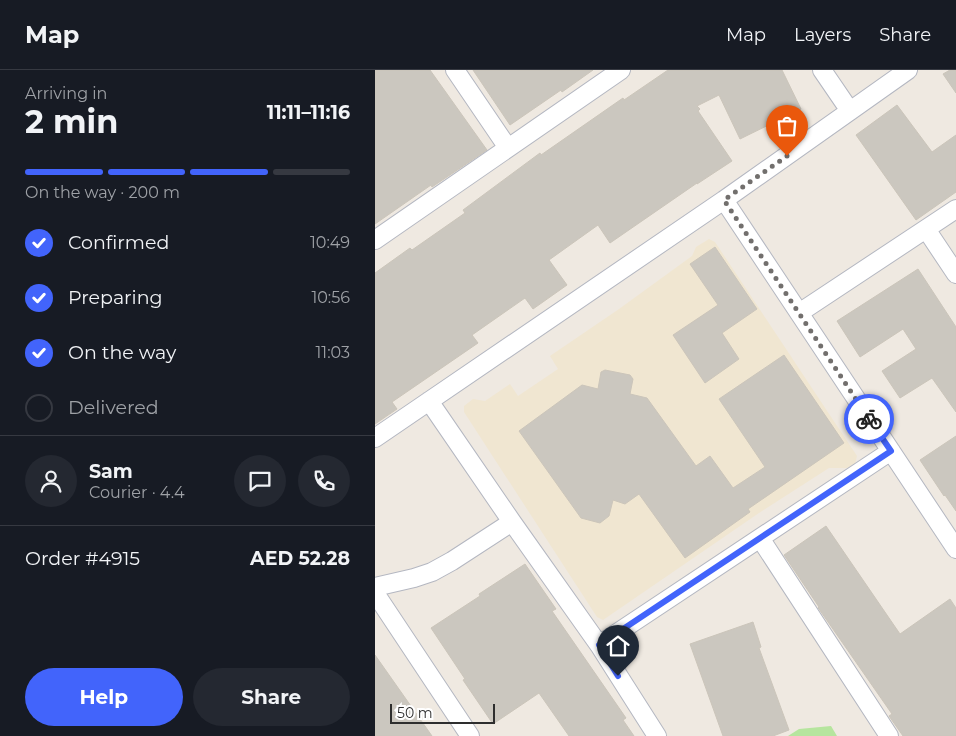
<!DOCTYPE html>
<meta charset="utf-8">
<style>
body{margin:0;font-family:Montserrat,sans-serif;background:#242831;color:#f1f3f6;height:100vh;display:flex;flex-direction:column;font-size:19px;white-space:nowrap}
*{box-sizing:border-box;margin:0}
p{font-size:16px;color:#9ea1a6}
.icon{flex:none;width:28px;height:28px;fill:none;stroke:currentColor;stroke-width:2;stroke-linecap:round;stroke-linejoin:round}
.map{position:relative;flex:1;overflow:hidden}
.sheet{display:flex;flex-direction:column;background:#171b24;width:375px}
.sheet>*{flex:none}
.scale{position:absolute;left:15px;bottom:12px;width:105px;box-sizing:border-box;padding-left:5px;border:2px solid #2e2e2e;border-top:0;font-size:14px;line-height:18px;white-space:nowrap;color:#2e2e2e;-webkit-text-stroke:4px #fff;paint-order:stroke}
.pin{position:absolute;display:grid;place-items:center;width:42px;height:42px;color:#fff;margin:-51px -21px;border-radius:50% 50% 50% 0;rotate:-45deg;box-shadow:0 0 5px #0007}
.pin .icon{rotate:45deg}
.courier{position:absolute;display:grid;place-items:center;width:50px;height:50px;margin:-25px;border:4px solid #4264fb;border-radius:50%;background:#fff;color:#222;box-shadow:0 1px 6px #0007}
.head em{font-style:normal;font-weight:700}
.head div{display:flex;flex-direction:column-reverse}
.head{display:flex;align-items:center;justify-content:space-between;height:85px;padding:0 25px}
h1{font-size:32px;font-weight:700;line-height:38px}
.bar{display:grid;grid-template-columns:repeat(4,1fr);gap:8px 5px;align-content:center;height:60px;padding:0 25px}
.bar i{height:6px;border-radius:4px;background:#363941}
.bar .current{background:#4264fb}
.bar p{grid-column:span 4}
.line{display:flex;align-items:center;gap:12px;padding:0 25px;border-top:1px solid #363941}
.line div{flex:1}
.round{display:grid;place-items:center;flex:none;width:52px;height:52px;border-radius:26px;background:#242831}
ol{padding:0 25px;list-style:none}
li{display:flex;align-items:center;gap:15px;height:55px}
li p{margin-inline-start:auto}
li .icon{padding:5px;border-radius:50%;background:#4264fb;color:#fff;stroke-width:4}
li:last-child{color:#9ea1a6}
li i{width:28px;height:28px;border:2px solid #363941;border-radius:50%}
.primary-button{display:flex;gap:10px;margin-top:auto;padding:10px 25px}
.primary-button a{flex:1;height:58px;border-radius:30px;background:#4264fb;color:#fff;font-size:20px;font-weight:700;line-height:58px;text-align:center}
.primary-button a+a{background:#242831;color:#f1f3f6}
header{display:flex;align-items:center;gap:30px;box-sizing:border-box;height:70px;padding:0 25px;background:#171b24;border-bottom:1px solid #363941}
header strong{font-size:24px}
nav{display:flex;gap:28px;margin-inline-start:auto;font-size:18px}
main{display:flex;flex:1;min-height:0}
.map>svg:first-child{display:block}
.education{fill:#f0e6d1}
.green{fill:#b6e59e}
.building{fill:#cbc7bf;stroke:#cbc5ba}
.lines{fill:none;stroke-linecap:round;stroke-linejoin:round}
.minor-casing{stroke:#b4b7c1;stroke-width:20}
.minor{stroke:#fff;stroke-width:18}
.done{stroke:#726f6d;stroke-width:5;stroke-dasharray:0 9}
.route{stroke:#4264fb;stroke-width:6}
</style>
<header>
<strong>Map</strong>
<nav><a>Map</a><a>Layers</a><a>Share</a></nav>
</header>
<main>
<section class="sheet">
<div class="head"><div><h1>2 min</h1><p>Arriving in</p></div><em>11:11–11:16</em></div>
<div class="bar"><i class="current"></i><i class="current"></i><i class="current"></i><i></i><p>On the way · 200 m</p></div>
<ol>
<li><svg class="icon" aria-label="check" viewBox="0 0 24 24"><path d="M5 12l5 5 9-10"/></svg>Confirmed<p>10:49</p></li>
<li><svg class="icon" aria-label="check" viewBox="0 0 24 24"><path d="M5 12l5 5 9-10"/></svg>Preparing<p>10:56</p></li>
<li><svg class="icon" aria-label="check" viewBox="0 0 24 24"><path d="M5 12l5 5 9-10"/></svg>On the way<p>11:03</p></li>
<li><i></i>Delivered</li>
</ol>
<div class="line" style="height:90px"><a class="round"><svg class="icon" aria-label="person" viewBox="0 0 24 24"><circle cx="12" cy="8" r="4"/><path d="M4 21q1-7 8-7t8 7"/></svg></a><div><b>Sam</b><p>Courier · 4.4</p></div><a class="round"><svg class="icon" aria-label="chat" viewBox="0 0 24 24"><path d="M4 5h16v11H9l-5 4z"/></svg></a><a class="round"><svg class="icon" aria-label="phone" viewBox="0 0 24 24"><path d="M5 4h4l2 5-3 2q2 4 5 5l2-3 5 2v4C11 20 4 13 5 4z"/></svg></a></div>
<div class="line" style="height:65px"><div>Order #4915</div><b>AED 52.28</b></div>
<div class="primary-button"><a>Help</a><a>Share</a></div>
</section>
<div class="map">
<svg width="581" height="666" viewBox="0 0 581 666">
<rect width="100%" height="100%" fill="#efe9e1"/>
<path class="education" d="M334 169 340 172 482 386 480 394 472 398H454L384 443 228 550 222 547 89 342V336L98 329 110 331 135 314 143 326 183 299 175 286 244 239 317 186 321 177Z"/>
<path class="green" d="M456 656 462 666H413L424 659Z"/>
<path class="building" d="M0 0H55L112 80 57 117 56 115 0 154Z
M98 0H218L187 22 186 20 135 55Z
M293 0H407L426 39 365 69 344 25 322 36 325 39 323 41 357 91 322 114V113L235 173 223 155 174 190 192 215 158 239 150 228 97 265 103 273 17 332 22 339 0 354V203L35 178 37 180 90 143 88 140 165 83 166 85 248 28 249 30Z
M575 0H581V23L568 4Z
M522 35 557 82 581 65V122L541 150 481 65Z
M340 177 382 239 347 263 364 289 330 313 298 265 343 235 315 194Z
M543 199 581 257V342L557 308 525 328 507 301 541 279 528 259 485 287 462 251Z
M409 285 469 373 373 439 375 442 310 488 264 424 250 434 238 430 234 446 225 453 206 448 144 361 207 315 223 319 226 302 230 300 255 305 258 309 255 324 272 328 321 396 335 386 358 418 390 397 344 329Z
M581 366V441L570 425 569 426 545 390Z
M451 456 525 564 575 529 581 538V666H528L514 646 517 644 444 539 443 538 444 537 409 485Z
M150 494 181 539 177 541 251 648 248 650 259 666H194L164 623 118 654 88 610 90 609 56 558 105 526 104 524Z
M378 552 386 577 384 578 414 660 398 666H348L315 574Z
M0 585 57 666H0Z"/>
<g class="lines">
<defs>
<path id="minor" d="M80 0 133 78
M447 0 475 41
M349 130 533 0
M551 159 581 204
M0 170 246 0
M424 243 581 139
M54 331 137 452 224 575 282 666
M0 368 349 130 581 479
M385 468 514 666
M0 517 39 508 57 502 77 491 137 452
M0 523 95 666
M224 575 516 381"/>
</defs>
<use href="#minor" class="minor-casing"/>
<use href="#minor" class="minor"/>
</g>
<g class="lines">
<path class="done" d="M412 86 349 130 494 349"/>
<path class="route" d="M243 606 224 575 516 381 494 349"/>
</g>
</svg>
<div class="scale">50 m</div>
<div class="pin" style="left:412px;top:86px;background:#ea580c"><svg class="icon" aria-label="bag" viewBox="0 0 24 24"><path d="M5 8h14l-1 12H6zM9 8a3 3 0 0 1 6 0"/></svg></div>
<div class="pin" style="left:243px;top:606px;background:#1f2937"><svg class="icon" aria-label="home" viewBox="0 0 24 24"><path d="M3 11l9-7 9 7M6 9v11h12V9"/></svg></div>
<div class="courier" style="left:494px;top:349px"><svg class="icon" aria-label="bike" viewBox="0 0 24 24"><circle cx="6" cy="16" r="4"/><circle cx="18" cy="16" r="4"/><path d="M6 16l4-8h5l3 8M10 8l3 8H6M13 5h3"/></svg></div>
</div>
</main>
